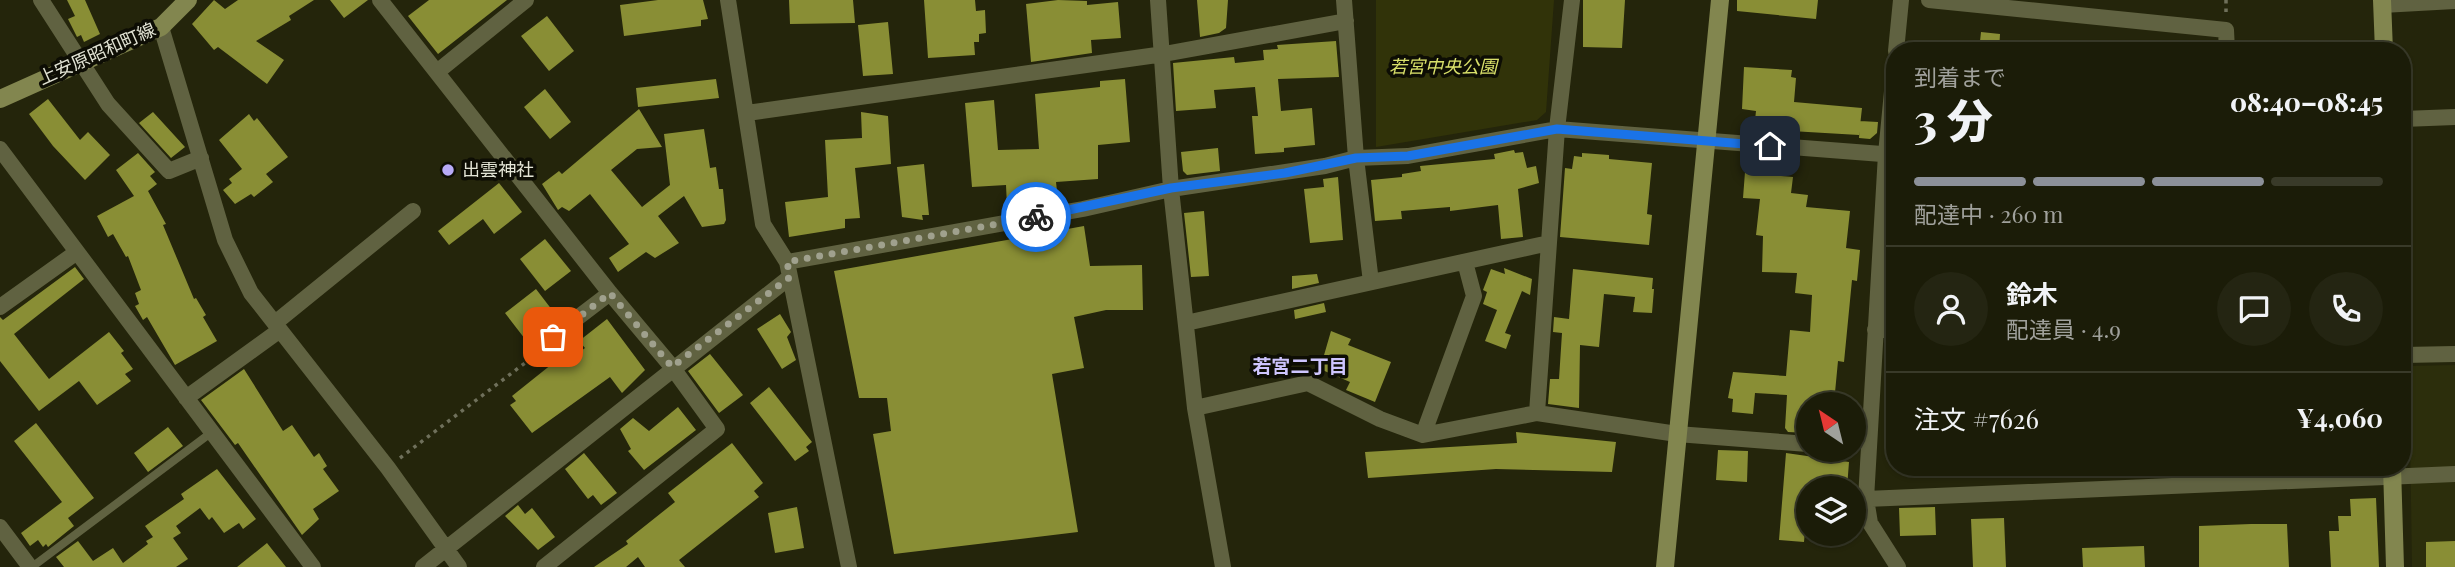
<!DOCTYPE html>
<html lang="ja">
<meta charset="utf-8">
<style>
body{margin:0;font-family:"Playfair Display","Noto Sans JP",serif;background:#242512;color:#f1f3f6;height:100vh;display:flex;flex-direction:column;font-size:26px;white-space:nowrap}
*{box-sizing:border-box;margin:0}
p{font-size:23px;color:#a0a19c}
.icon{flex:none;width:38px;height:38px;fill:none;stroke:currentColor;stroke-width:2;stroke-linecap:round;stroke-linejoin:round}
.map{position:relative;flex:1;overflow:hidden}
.panel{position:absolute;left:1886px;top:42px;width:525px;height:434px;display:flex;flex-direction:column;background:#1b1c08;border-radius:28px;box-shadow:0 2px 5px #0004,0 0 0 2px #393a29}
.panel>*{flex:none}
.needle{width:46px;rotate:325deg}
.controls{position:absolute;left:1796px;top:392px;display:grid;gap:14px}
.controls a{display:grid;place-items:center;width:70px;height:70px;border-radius:50%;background:#1b1c08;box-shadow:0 2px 5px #0004,0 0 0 2px #393a29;font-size:35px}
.pin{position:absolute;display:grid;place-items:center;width:60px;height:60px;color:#fff;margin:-30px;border-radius:14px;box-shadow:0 4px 10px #0006}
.courier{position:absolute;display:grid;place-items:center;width:70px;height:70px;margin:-35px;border:5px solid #1a73e8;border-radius:50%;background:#fff;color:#222;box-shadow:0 2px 9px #0007}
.overview em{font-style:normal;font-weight:800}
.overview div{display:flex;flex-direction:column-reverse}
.overview{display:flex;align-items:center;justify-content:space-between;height:119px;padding:0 28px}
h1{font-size:46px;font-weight:800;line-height:52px}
.bar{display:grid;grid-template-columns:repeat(4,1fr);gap:10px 7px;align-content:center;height:84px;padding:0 28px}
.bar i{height:9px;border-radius:5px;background:#393a29}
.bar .current{background:#8c9099}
.bar p{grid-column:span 4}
.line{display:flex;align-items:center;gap:18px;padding:0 28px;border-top:2px solid #393a29}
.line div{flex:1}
.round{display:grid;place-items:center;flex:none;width:74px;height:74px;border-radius:37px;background:#242512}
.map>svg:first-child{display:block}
.built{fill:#2c2e0c}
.green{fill:#313309}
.building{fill:#898e35}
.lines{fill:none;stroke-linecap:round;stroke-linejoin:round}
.path{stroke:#6f705b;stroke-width:3.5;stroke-dasharray:3.5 5;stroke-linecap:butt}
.lane{stroke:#606241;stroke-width:8}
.street{stroke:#606241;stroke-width:16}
.secondary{stroke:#82864f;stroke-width:18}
.done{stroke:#a0a18e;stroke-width:7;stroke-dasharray:0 12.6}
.route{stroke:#1a73e8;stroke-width:9}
.poi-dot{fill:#b8abf7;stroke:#0d0d04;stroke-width:2.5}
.labels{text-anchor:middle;stroke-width:7;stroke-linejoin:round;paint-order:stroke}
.street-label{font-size:18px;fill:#e3e4d5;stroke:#0d0d04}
.park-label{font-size:18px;font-style:italic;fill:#d9e06a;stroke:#0d0d04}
.poi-label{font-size:18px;fill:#e3e4d5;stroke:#0d0d04;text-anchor:start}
.neighbourhood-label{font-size:19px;font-weight:bold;fill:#cec5fe;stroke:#0d0d04}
</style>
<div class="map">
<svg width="2455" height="567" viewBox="0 0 2455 567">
<rect width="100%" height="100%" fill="#24250b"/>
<path class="built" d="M2455 365V567H2412L2409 366Z"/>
<path class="green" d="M1376 0H1554L1546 112 1537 120 1376 147Z"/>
<path class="building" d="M67 0H85L100 34 84 42 81 35 77 37 68 19 75 16Z
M214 0 225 9 238 0H314L289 16 291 20 256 41 284 60 267 84 218 47 214 50 192 24Z
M330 0H368L344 18Z
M429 0H507L438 54 408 16Z
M658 0H703L708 19 701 20V26L624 36 620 5Z
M789 0H853L855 23 790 24Z
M924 0H975L976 11 985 10 986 33 979 34V42H974L975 55 928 58Z
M1058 0 1087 1V5L1118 2 1121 38 1091 40 1092 53 1031 62 1026 4Z
M1197 0H1228L1226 28 1219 33 1200 37Z
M1583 0H1625L1622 48 1583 47Z
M1737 0H1818L1816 19 1737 11Z
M547 16 574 51 549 71 521 36Z
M888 22 893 74 863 76 858 25Z
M1981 32 2000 34 1999 51H1979Z
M1336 41 1339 77 1278 79 1281 111 1312 108 1315 145 1284 148V152L1255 154 1252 116H1258L1255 87 1214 90 1216 108 1176 111 1173 63 1234 57 1235 63 1264 60 1263 50 1278 49 1277 45Z
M1744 67 1792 70 1791 77 1796 78 1794 102 1862 108 1859 135 1754 129 1756 111 1742 109Z
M716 79 719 98 638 107 636 88Z
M1125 79 1130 142 1098 145V179L1056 182 1057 191 1030 194 1031 205 1007 206 1006 185 972 187 965 103 994 100 998 150 1039 149 1035 94 1100 87V81Z
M545 89 571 122 550 139 524 107Z
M48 99 80 140 88 132 110 155 85 180 53 146 29 114Z
M639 109 662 147 637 149 611 170 642 207 670 185 664 134 704 129 710 168 716 167 719 189H723L726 220 724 224 702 227 684 196 658 216 679 243 655 258 646 252 618 272 609 258 629 244 590 194 569 211 562 207 558 210 542 184 559 171 562 174Z
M153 112 185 147 171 158 139 123Z
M861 112 888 116 891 164 855 168 860 218 845 219V228L789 237 785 202 828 197 825 140 862 138Z
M249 114 254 121 257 118 288 157 266 174 273 182 254 197 251 194 235 204 223 190 232 183 229 179 242 169 219 140Z
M1860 121 1878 122 1877 133 1870 139 1859 138Z
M1218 148 1220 171 1187 175 1183 171 1181 152Z
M1514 150 1515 153 1523 152 1527 168 1536 166 1539 183 1518 189 1523 237 1501 239 1498 205 1450 211V207L1401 211 1402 219 1375 221 1371 180 1402 177V174L1421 171 1420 166 1495 159 1494 154Z
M138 153 155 172 150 176 157 184 148 191 166 224 163 225 194 299 196 298 206 315 203 317 217 341 175 365 147 317 143 320 135 306 139 304 135 293 141 290 128 256 126 257 113 234 108 237 97 216 134 196 116 170Z
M1582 153 1609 155V159L1652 163 1647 214 1652 215 1649 245 1560 237 1565 168 1572 169 1574 156 1582 157Z
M924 164 929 215H922L923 220 902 217 897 167Z
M1752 167 1767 169V175L1793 177 1791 193 1808 195 1806 207 1850 211 1846 248 1860 250 1857 281 1852 280 1844 362 1838 361 1834 403 1808 401V433L1788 432 1785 428 1787 395 1755 393 1753 414 1732 412 1733 399 1728 398 1733 372 1786 376 1790 330 1810 332 1812 295 1795 293 1797 273 1762 272 1763 236 1756 235 1760 199 1743 198 1745 172 1752 173Z
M1338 177 1343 240 1310 243 1304 189 1324 187 1323 179Z
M499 183 522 212 494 234 483 219 449 245 438 231Z
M1204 211 1209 276 1191 277 1184 213Z
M1084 226 1090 266 1142 265 1143 310H1106L1074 317 1084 368 1052 374 1078 532 894 554 873 434 891 431 887 398H859L834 271Z
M545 239 571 271 545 291 520 259Z
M75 267 84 279 14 334 49 379 109 332 124 351 121 353 133 369 125 374 131 381 97 405 79 381 39 411 0 361V317L3 320Z
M1504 268 1532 279 1530 295 1522 291 1505 333 1511 335 1506 349 1485 341 1497 310 1483 304 1487 292 1483 290 1491 269 1505 274Z
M1573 269 1653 278 1652 289H1654L1652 313 1633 312 1635 297 1604 294 1599 347 1580 345 1579 408 1548 404 1550 379H1559L1562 333 1553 332 1554 317 1569 319Z
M1317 274 1319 283 1292 289V276Z
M536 289 559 319 547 328 544 325 525 339 505 313Z
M1324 303 1326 312 1295 319 1294 310Z
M780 314 791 332 787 337 796 360 782 369 757 329Z
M607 319 645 370 622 393 610 377 532 433 510 405 516 401 512 396 557 360 561 366 585 348 579 341Z
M1331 331 1351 339 1348 345 1391 362 1375 402 1346 390 1350 382 1320 369Z
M710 354 743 395 719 413 688 371Z
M244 369 283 431 292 425 314 457 319 453 327 466 323 469 339 491 313 509 319 519 302 535 238 443 235 445 201 400Z
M769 387 812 442 806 447 809 451 795 461 750 403Z
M678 407 696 430 644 470 628 451 631 449 620 429 633 418 649 431Z
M36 423 94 498 68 518 74 526 48 547 46 544 43 547 38 540 30 546 21 533 62 502 14 441Z
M168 427 183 446 148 472 134 453Z
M1516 432 1616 442 1612 472 1496 469 1368 478 1365 452 1517 443Z
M732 443 763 483 754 491 759 497 679 560 685 567H645L638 557 626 567H594L628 544 626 541 675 502 668 493Z
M1718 450 1748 451 1747 482 1716 480Z
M584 453 617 493 601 505 593 495 588 499 565 469Z
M1786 453 1849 462 1847 488 1809 484 1804 542 1779 540Z
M217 469 256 519 243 529 239 523 224 533 212 517 209 520 200 508 176 526 181 533 173 538 188 559 176 567H64L56 557 78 541 93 561 113 548 123 563 148 544 146 541 153 537 145 526 184 499 181 494Z
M2376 498 2379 567H2331L2329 531H2339L2338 516H2351L2350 499Z
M518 505 525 514 532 508 555 537 538 550 505 516Z
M797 507 804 548 775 553 768 513Z
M1935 507 1936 535 1900 536 1899 508Z
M2004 518 2006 567H1973L1971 519Z
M2251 524H2287L2289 567H2199V526Z
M2455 541V567H2426V542Z
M267 543 286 567H237Z
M2144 546 2145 567H2083L2082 548Z"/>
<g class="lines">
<path class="path" d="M2226 0V14
M400 458 525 363"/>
<path class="lane" d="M32 567 212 432"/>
<path class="street" d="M41 0 108 104 169 171 201 158
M380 0 610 293 672 367 717 429 544 567
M728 0 763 224 787 262 849 567
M1158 0 1171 189 1195 408 1223 567
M1344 0 1356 158 1371 282
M1572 0 1557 129 1895 155
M1929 0 2226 30 2227 51
M2382 5 2455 1
M161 27 225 240 251 293 388 468 459 567
M1896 51 1901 0
M437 72 526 0
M747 113 1164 54 1346 21
M2403 119 2455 117
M0 149 313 567
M787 262 1083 209 1171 189 1325 166 1356 158 1408 156 1557 129 1537 413
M0 307 77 252
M275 323 413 211
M1186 323 1549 243
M1875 330H1895
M534 351 610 293
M2403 355 2455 354
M186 398 280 330
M1195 408 1308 383 1380 419 1423 435 1537 413 1677 434 1808 444
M1423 435 1474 296 1465 262
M1866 499 1886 154 1895 60
M0 527 30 567
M423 567 790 277
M1898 567 1870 523 1866 499 2455 474"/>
<path class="secondary" d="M2382 0 2384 51
M0 99 161 27 188 0
M2392 467 2395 567
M1665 567 1720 0"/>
</g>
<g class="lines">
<path class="done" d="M553 337 610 293 672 367 790 277 787 262 1036 217"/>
<path class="route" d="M1036 217 1171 188 1285 173 1356 158 1408 156 1557 129 1770 146"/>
</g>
<circle class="poi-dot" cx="448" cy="170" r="7"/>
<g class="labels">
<g class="street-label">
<text transform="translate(97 54) rotate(-24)" y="6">上安原昭和町線</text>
</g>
<g class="park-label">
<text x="1443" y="73">若宮中央公園</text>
</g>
<g class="poi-label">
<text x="462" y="176">出雲神社</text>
</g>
<g class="neighbourhood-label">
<text x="1300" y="373">若宮二丁目</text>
</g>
</g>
</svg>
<div class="controls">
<a><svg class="needle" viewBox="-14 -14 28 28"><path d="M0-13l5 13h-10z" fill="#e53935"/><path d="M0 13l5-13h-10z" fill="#a0a19c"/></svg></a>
<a><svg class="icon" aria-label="layers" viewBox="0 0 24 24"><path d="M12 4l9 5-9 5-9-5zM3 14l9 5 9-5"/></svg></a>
</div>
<div class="pin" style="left:553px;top:337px;background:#ea580c"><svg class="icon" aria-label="bag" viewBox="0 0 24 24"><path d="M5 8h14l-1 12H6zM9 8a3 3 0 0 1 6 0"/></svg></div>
<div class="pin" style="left:1770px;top:146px;background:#1f2937"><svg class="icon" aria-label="home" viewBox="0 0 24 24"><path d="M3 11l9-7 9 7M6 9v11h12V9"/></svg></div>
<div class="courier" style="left:1036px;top:217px"><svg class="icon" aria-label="bike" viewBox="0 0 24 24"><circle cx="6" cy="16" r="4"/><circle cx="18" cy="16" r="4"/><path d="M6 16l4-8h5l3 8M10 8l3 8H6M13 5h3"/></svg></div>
<section class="panel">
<div class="overview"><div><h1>3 分</h1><p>到着まで</p></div><em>08:40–08:45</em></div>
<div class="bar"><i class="current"></i><i class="current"></i><i class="current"></i><i></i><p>配達中 · 260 m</p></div>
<div class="line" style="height:126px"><a class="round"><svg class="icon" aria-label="person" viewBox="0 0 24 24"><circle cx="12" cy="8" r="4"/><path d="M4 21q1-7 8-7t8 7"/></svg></a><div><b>鈴木</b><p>配達員 · 4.9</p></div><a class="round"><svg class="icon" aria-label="chat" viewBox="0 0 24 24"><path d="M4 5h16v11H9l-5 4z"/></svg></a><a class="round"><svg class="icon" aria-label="phone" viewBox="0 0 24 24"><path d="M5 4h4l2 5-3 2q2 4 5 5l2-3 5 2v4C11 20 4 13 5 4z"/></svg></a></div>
<div class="line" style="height:91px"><div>注文 #7626</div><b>¥4,060</b></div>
</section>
</div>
